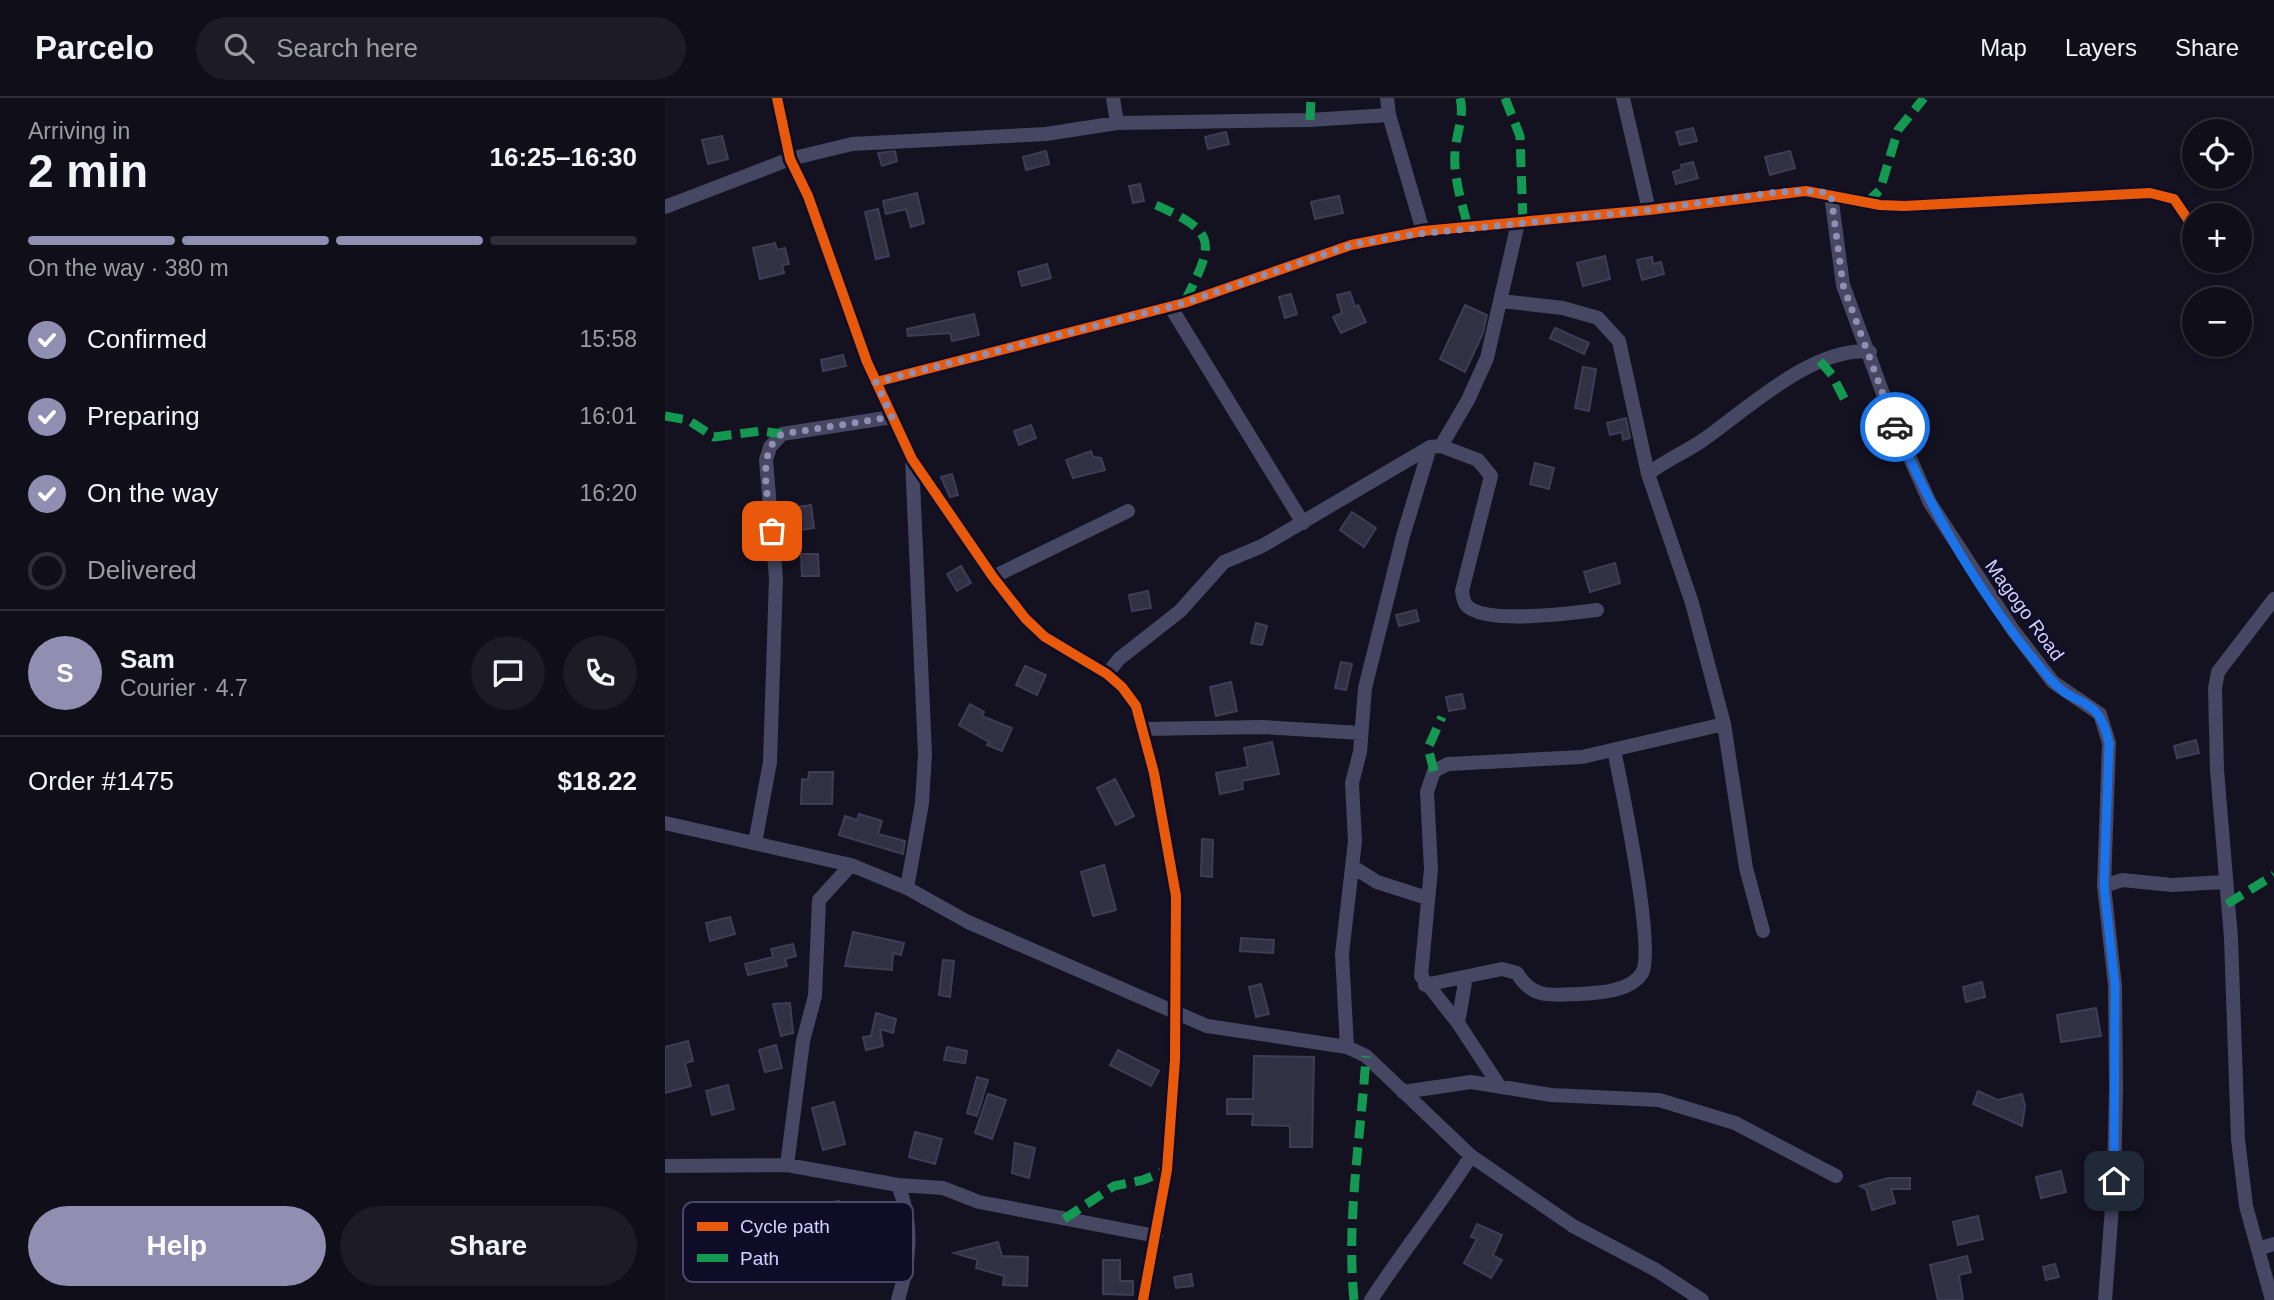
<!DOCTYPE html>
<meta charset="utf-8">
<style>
body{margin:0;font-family:Helvetica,sans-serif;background:#1d1c26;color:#f1f3f6;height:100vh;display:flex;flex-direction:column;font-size:26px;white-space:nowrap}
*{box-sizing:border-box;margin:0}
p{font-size:23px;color:#9b9ca2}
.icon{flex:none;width:38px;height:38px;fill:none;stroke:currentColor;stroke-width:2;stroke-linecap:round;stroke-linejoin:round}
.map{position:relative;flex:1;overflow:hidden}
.sheet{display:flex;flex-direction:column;background:#0f0e19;width:665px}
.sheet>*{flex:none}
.controls{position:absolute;left:1517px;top:21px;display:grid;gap:14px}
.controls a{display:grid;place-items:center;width:70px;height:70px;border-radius:50%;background:#0f0e19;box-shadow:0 4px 10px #0003,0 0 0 2px #2f2e38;font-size:35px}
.pin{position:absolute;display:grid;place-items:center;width:60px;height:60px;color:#fff;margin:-30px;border-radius:14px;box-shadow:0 4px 10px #0006}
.courier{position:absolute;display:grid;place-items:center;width:70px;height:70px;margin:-35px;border:5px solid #1a73e8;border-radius:50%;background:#fff;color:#222;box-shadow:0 2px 9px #0007}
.overview em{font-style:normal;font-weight:800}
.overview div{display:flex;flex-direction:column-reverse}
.overview{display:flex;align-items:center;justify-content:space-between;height:119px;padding:0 28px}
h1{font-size:46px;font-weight:800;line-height:52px}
.bar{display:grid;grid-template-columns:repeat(4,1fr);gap:10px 7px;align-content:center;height:84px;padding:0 28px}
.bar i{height:9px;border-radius:5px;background:#2f2e38}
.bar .selected{background:#918fb1}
.bar p{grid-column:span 4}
.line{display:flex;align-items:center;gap:18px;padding:0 28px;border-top:2px solid #2f2e38}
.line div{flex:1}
.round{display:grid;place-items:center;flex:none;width:74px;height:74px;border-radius:37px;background:#1d1c26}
ol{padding:0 28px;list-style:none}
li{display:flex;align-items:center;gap:21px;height:77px}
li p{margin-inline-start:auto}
li .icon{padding:7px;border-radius:50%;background:#918fb1;color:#fff;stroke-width:4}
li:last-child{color:#9b9ca2}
li i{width:38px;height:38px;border:4px solid #2f2e38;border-radius:50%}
.button{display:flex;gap:14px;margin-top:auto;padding:14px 28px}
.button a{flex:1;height:80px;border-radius:42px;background:#918fb1;color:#fff;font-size:28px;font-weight:800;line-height:80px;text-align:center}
.button a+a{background:#1d1c26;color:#f1f3f6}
header{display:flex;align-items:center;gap:42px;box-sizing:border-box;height:98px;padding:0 35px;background:#0f0e19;border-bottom:2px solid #2f2e38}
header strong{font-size:33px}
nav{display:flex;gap:38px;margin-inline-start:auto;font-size:24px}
.search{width:490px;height:63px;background:#1d1c26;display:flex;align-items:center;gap:18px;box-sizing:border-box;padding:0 24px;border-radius:38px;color:#9b9ca2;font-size:26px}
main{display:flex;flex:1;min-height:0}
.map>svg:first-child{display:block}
.building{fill:#323043;stroke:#3f3d55;stroke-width:2}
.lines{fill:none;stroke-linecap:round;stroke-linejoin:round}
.street{stroke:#464762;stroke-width:14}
.quiet{stroke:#139951;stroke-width:9;stroke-dasharray:18 9;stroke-linecap:butt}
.cycleway-casing{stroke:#0f0c27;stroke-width:15}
.cycleway{stroke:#e8590c;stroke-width:10}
.done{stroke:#918fb1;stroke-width:7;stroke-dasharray:0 12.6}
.route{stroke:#1a73e8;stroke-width:9}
.labels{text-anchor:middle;stroke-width:5;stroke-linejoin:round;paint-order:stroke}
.street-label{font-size:19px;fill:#d4d2ff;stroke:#0f0c27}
.key{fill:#0f0c27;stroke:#4a4768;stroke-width:2}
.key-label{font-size:19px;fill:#d4d2ff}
</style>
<header>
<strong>Parcelo</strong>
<div class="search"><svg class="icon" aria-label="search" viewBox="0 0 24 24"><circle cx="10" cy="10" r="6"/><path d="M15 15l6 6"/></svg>Search here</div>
<nav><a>Map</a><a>Layers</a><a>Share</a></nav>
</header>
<main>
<section class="sheet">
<div class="overview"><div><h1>2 min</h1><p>Arriving in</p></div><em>16:25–16:30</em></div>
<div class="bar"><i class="selected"></i><i class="selected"></i><i class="selected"></i><i></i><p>On the way · 380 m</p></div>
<ol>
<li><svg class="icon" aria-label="check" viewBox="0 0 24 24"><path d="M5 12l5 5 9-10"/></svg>Confirmed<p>15:58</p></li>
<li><svg class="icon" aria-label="check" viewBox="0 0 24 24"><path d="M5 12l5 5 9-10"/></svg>Preparing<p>16:01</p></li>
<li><svg class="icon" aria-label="check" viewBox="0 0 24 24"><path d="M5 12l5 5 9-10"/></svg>On the way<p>16:20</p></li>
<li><i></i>Delivered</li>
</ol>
<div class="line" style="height:126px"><b class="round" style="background:#918fb1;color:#fff">S</b><div><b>Sam</b><p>Courier · 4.7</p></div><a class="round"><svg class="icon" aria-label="chat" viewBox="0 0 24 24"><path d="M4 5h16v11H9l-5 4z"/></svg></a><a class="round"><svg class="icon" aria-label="phone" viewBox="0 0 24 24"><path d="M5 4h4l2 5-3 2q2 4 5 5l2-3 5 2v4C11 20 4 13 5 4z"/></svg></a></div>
<div class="line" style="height:91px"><div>Order #1475</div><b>$18.22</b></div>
<div class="button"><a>Help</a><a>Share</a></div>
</section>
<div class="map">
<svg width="1609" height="1202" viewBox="0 0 1609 1202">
<rect width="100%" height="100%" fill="#141221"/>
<path class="building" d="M1028 30 1032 43 1015 47 1011 34Z
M561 34 564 46 543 51 540 39Z
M57 38 63 61 43 66 37 42Z
M230 53 232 63 217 68 213 55Z
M381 53 384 66 361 72 358 59Z
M1125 53 1130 70 1105 77 1100 59Z
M1028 64 1033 80 1011 86 1008 74 1017 71 1016 67Z
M475 86 479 103 468 105 464 88Z
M252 95 259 125 246 129 241 111 221 116 218 103Z
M674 98 678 115 650 121 646 104Z
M213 111 224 158 211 161 200 114Z
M110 145 112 152 120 150 124 166 117 167 119 175 95 181 88 150Z
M940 158 945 181 918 188 912 165Z
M987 159 988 166 996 164 999 176 977 182 972 162Z
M382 166 386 180 357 188 353 174Z
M685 194 690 209 693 207 701 224 676 235 668 219 677 215 672 197Z
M626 196 632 216 620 220 614 199Z
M800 207 822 217 818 235 800 274 775 261Z
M309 216 314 237 287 243 285 235 243 238 242 231Z
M890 230 924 245 919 256 885 240Z
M178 257 181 268 158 273 156 262Z
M918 269 931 271 924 313 910 310Z
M961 320 965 340 958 342 957 334 945 337 942 325Z
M366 327 371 340 354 347 349 333Z
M426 353 428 359 436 360 440 372 408 380 401 362Z
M870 365 889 370 884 391 865 386Z
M287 376 293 397 285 399 276 379Z
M146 407 149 430 129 433 125 410Z
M687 414 711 430 699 449 675 432Z
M136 456H153L154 478H137Z
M950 465 955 485 925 494 919 474Z
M296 468 306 485 292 493 282 476Z
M483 493 486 510 467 513 464 497Z
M751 512 754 523 734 528 731 517Z
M591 525 602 528 597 547 586 545Z
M676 564 687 566 681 592 670 590Z
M360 568 381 577 372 597 351 587Z
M566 584 572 613 551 618 545 589Z
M797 596 800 610 784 613 781 599Z
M305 606 319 614 317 618 347 630 337 653 322 647 324 644 294 627Z
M1531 642 1534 655 1512 660 1509 648Z
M607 644 614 676 577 683 578 691 555 696 551 675 583 669 579 650Z
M144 674H168L167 706H136L137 681 143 682Z
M450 681 469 718 451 727 432 690Z
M194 716 217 723 213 736 240 743 238 756 174 737 180 718 192 722Z
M537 741 548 742 547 779 536 778Z
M439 767 451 812 428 818 416 774Z
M65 819 70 836 45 843 41 825Z
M188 834 239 845 236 857 228 855 227 872 180 868Z
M576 840 609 842 608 855 575 853Z
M128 846 131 858 120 861 122 868 83 877 80 866 108 859 106 851Z
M278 862 289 863 285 899 274 897Z
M1317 884 1320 899 1301 904 1298 889Z
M596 886 604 916 591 919 584 889Z
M125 905 128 935 116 938 108 906Z
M1431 910 1436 938 1396 944 1392 917Z
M211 915 231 921 228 935 215 931 218 948 201 952 198 939 206 938Z
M23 943 28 963 20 965 26 988 0 995V949Z
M111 947 117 970 100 974 94 952Z
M282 949 302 953 300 965 279 962Z
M453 952 494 973 486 988 445 967Z
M589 958 649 959 647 1049H625V1028L587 1027 588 1016H562V1001H588Z
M312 979 323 982 312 1018 302 1015Z
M63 987 69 1011 47 1017 41 993Z
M1313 993 1333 1002 1357 996 1360 1008 1357 1028 1308 1006Z
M323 996 341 1002 327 1041 310 1035Z
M169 1004 180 1046 158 1052 147 1010Z
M250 1034 277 1041 270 1066 244 1059Z
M350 1045 370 1050 364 1080 347 1075Z
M1396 1073 1401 1094 1376 1100 1371 1079Z
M1223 1080H1245V1091H1226L1230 1105 1207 1112 1201 1091 1195 1088Z
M174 1103 180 1132 169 1134 168 1127 150 1130 147 1108Z
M1313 1118 1318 1141 1293 1147 1288 1124Z
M812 1126 837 1137 828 1157 837 1162 826 1180 799 1165 812 1141 806 1139Z
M333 1144 337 1158 363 1159 362 1188 338 1187 339 1178 311 1170 313 1162 289 1155Z
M1302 1158 1306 1174 1294 1177 1298 1202H1273L1265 1167Z
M438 1162H455V1183H468V1197L438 1196Z
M1390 1166 1394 1179 1381 1182 1378 1169Z
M526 1176 528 1188 511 1190 509 1179Z"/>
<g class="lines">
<path class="street" d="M112 0 125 61 143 98 202 264 247 361 328 479 360 520 380 539 442 576 457 589 471 608 489 675 511 798 510 961 502 1072 478 1202
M448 0 452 25
M722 0 724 17 758 133
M958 0 984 112
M1166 97 1178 187 1227 320 1265 405 1348 532 1388 584 1435 616 1444 645 1439 788 1450 888 1451 990 1449 1083 1440 1202
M0 109 125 61 187 46 381 36 452 25 645 22 724 17
M836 203 898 210 933 220 954 243 983 376 1027 505 1059 626 1081 770 1098 833
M505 208 638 425
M211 284 519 205 686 147 758 133 984 112 1141 93 1215 107 1239 108 1485 95 1509 101 1528 129
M776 348 813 362 826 378 797 493C798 498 798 504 802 508 822 527 906 515 932 512
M983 376C1001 362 1021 354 1038 342 1081 312 1150 247 1205 254
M328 479 463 413
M442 576 454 561 515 513 559 464 597 448 765 349
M478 631 598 629 696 635
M0 725 186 767 242 790 303 824 542 928 682 949 701 958 806 1058 908 1128 991 1172 1037 1202
M90 745 105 664 111 480 101 362 105 349 117 336 227 319
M688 769 712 784 762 800
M1439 788 1457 782 1507 787 1559 784
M242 790 257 705 260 656 247 361
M760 887 837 871 852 875C867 901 886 897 913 896 933 895 965 894 977 875 991 852 956 686 949 652
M793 925 801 879
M682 949 677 856 690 743 687 685 695 654 700 590 738 438 765 349 776 348 803 302 822 260 853 125
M835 989 793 925 756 878 766 771 762 694 769 673 783 666 917 659 1059 626
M738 994 806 984 886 997 994 1002 1070 1025 1171 1078
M122 1067 138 943 150 898 154 802 186 767
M0 1068 122 1067 233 1087C249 1126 245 1162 233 1202
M233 1087 278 1090 314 1104 491 1138
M1593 1151 1609 1146
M706 1202C738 1153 775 1107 806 1058
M1607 1202 1581 1108 1573 1041 1566 840 1552 672 1550 590 1553 574 1609 501"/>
<path class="quiet" d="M795 0C800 18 791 35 790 54 788 79 797 105 803 129
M840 0 855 38 858 125
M645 22 646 0
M1201 105 1215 92 1233 32 1259 0
M491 107C554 135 549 145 519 205
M1155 263 1167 277 1182 306
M0 318 23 322 49 339 96 333 117 336
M769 673 763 650 777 619
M1562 806 1609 777
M399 1121 449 1088 478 1082 502 1072
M689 1202C681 1121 696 1039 701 958"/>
<defs>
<path id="cycleway" d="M112 0 125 61 143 98 202 264 247 361 328 479 360 520 380 539 442 576 457 589 471 608 489 675 511 798 510 961 502 1072 478 1202
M211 284 519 205 686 147 758 133 984 112 1141 93 1215 107 1239 108 1485 95 1509 101 1528 129"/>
</defs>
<use href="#cycleway" class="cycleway-casing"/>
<use href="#cycleway" class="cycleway"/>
</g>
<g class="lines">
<path class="done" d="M107 433C105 404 89 355 117 336L227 319 211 284 519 205 686 147 734 138 984 112 1113 94 1154 93 1166 97 1178 187 1230 329"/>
<path class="route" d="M1230 329C1269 418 1322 508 1386 582 1413 612 1433 595 1444 645L1439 788 1450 888 1449 1083"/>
</g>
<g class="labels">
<g class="street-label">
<text transform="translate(1360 512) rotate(54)" y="7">Magogo Road</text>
</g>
</g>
<rect x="18" y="1104" width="230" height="80" rx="10" class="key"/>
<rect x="32" y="1124" width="31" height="9" fill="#e8590c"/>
<rect x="32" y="1156" width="31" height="8" fill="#139951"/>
<g class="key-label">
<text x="75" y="1135">Cycle path</text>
<text x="75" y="1167">Path</text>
</g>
</svg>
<div class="controls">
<a><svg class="icon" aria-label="locate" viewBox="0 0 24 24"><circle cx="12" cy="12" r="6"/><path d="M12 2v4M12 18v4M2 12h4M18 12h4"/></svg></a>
<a>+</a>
<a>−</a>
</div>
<div class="pin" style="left:107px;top:433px;background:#ea580c"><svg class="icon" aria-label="bag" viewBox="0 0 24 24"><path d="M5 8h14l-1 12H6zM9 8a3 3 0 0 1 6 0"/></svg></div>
<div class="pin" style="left:1449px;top:1083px;background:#1f2937"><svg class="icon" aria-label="home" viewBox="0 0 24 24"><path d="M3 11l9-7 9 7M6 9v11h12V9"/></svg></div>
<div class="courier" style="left:1230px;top:329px"><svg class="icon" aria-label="car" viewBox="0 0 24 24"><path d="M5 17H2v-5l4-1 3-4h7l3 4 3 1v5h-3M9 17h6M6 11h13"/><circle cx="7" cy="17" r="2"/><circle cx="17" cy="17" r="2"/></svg></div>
</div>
</main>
